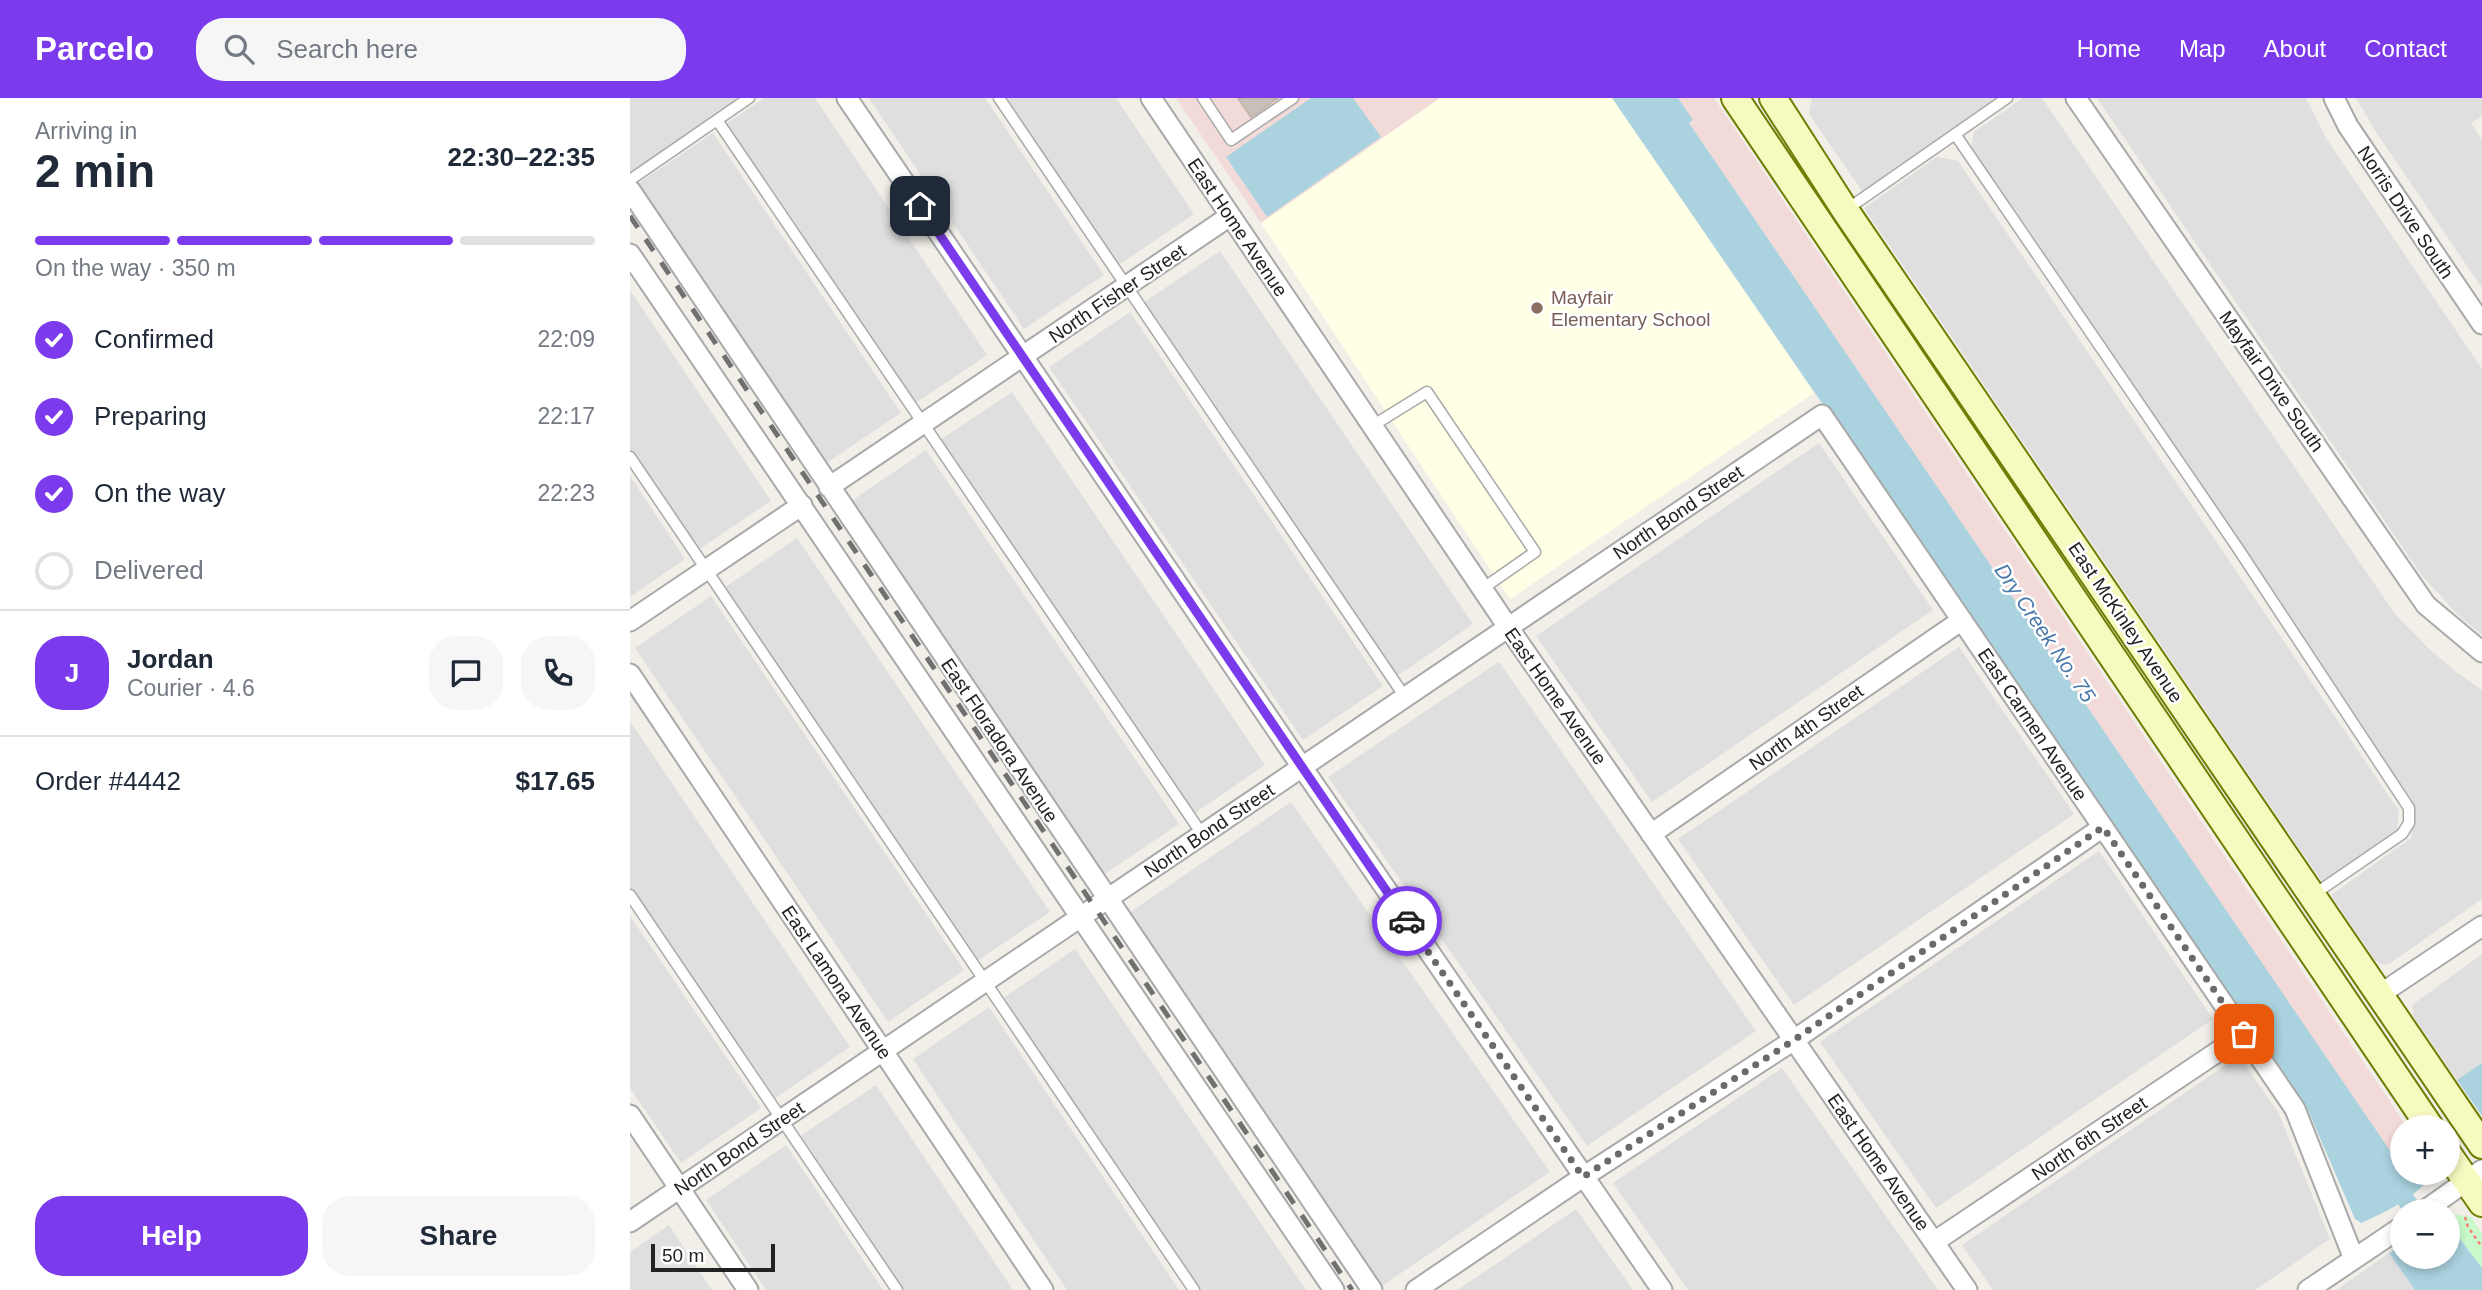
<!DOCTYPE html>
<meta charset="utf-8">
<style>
body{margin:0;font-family:Arial,sans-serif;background:#f6f6f7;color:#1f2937;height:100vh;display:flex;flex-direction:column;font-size:26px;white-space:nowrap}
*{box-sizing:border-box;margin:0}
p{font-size:23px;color:#747a83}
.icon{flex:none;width:38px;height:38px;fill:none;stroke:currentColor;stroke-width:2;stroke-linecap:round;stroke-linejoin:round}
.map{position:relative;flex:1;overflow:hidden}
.details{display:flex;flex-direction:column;background:#fff;width:630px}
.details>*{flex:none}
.controls{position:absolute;left:1760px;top:1017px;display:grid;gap:14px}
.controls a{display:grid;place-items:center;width:70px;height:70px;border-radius:50%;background:#fff;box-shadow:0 4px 10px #0003;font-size:35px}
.scale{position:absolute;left:21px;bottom:18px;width:124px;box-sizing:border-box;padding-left:7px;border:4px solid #222;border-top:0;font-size:19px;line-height:24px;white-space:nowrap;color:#222;-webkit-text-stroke:5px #fff;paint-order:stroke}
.pin{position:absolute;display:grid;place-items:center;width:60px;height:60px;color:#fff;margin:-30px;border-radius:14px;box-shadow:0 4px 10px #0006}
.courier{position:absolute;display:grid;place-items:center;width:70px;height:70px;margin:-35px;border:5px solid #7c3aed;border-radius:50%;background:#fff;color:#222;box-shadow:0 2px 9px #0007}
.headline em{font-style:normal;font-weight:700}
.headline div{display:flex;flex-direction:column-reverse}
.headline{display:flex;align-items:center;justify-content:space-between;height:119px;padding:0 35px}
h1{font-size:46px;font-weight:700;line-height:52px}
.bar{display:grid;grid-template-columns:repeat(4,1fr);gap:10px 7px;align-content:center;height:84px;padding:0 35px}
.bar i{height:9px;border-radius:5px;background:#e0e1e3}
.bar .active{background:#7c3aed}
.bar p{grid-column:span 4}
.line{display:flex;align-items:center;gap:18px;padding:0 35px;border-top:2px solid #e0e1e3}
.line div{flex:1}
.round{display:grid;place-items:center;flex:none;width:74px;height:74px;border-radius:28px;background:#f6f6f7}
ol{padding:0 35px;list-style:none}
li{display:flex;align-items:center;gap:21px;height:77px}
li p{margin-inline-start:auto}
li .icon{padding:7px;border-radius:50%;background:#7c3aed;color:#fff;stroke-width:4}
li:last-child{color:#747a83}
li i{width:38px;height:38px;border:4px solid #e0e1e3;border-radius:50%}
.action{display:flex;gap:14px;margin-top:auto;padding:14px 35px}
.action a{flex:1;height:80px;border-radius:28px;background:#7c3aed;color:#fff;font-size:28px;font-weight:700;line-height:80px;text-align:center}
.action a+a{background:#f6f6f7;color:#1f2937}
header{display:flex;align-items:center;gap:42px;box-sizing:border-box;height:98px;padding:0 35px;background:#7c3aed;color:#fff}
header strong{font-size:33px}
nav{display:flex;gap:38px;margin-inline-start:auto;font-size:24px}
.search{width:490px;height:63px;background:#f6f6f7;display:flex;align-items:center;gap:18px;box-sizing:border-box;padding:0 24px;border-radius:28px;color:#747a83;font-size:26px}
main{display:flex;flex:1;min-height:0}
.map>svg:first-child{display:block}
.residential{fill:#e0dfdf}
.commercial{fill:#f2dad9}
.education{fill:#ffffe5}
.park{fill:#c8facc}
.water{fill:#aad3df}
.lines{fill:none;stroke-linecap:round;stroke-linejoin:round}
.canal{stroke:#aad3df;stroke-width:18}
.building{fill:#c7bfb8;stroke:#c4b6ab;stroke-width:2}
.service-casing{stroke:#a9a9a9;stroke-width:13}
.minor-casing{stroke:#a9a9a9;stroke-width:23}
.secondary-casing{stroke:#707d05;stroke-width:30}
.path{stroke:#fa8072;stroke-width:2.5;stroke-dasharray:3.5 3.5;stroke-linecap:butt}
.service{stroke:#fff;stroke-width:10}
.minor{stroke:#fff;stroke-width:19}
.secondary{stroke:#f7fabf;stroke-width:26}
.rail{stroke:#707070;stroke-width:5;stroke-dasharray:14 14;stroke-linecap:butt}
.done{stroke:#6b6a68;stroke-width:7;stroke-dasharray:0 12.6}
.route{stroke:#7c3aed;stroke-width:9}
.education-dot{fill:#8d6e63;stroke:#fff;stroke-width:2.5}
.labels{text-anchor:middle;stroke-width:5;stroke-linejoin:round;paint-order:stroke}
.street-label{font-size:19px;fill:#222;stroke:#fff}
.education-label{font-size:19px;fill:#785e54;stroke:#fff;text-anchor:start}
.water-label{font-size:21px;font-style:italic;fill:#4a7aab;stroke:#fff}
</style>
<header>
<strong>Parcelo</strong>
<div class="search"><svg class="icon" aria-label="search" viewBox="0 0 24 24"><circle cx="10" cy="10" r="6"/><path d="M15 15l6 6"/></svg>Search here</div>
<nav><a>Home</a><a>Map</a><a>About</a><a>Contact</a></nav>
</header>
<main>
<section class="details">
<div class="headline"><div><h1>2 min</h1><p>Arriving in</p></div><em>22:30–22:35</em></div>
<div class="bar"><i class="active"></i><i class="active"></i><i class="active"></i><i></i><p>On the way · 350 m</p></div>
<ol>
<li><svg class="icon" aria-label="check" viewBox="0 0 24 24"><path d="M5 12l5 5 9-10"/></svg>Confirmed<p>22:09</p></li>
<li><svg class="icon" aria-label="check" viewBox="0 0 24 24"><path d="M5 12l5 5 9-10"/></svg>Preparing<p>22:17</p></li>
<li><svg class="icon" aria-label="check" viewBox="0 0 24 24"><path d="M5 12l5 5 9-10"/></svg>On the way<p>22:23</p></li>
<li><i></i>Delivered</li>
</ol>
<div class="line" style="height:126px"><b class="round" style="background:#7c3aed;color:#fff">J</b><div><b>Jordan</b><p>Courier · 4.6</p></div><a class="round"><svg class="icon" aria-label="chat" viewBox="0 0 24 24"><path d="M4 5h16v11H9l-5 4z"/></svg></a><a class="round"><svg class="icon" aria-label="phone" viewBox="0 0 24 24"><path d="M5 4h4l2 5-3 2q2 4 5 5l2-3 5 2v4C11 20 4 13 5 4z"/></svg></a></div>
<div class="line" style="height:91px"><div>Order #4442</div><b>$17.65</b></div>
<div class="action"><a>Help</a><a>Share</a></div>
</section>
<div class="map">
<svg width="1852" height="1192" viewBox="0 0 1852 1192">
<rect width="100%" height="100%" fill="#f2efe9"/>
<path class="residential" d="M0 0H113L0 76Z
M134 0H185L357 257 281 308 93 28Z
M239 0H355L474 177 394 231Z
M370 0H486L564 116 484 170Z
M1182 0H1367L1232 93 1179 16Z
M1393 0H1412L1765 516 1798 550 1825 573 1852 592V801L1759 866H1751L1745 862 1701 797 1781 740 1784 709 1340 55 1344 34Z
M1467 0H1676L1696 40 1852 271V537L1828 517 1790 475Z
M1726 0H1852V18L1841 25 1852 42V190L1746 34Z
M83 35 271 315 195 366 7 86Z
M1307 59 1328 63 1769 713 1767 732 1692 784 1234 110Z
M590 153 843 526 763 581 510 207Z
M0 192 141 403 65 454 0 356Z
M500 214 753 588 673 642 419 269Z
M382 294 635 667 559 719 306 345Z
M1189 345 1303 512 1022 704 906 538Z
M296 352 549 726 473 777 220 404Z
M0 378 55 461 0 499Z
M167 440 420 814 344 865 91 492Z
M81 498 334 872 258 924 5 550Z
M1329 549 1444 716 1164 907 1048 741Z
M867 565H870L1126 933 957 1048 698 679Z
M0 623 220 949 141 1003 0 796Z
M661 704 920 1074 752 1188 499 815Z
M1469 753 1583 921 1306 1110 1190 944Z
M0 818 131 1010 51 1065 0 990Z
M445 851 676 1192H564L369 903Z
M1852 856V965L1827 982 1783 918 1782 907Z
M359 909 535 1171 549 1192H437L283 961Z
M1609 958 1649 1016 1700 1141 1625 1192H1363L1332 1147Z
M1152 970 1308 1192H1058L983 1085Z
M246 987 383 1192H267L166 1041Z
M156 1047 181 1084 253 1192H136L101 1139 76 1102Z
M946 1111 1003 1192H827L860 1170Z
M39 1127 63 1164 82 1192H0V1154Z
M1759 1155 1785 1192H1706Z"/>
<path class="commercial" d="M546 0H810L631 125Z
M1048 0H1084L1088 6 1777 1029H1773V1051L1763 1058 1059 25 1063 23Z"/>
<path class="education" d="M810 0H982L1184 295 880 501 631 125Z"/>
<path class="park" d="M1822 1116 1841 1119 1852 1136V1170L1818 1125V1118Z"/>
<path class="water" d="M681 0H723L751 39 637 119 596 59Z
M982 0H1048L1063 22 1059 25 1763 1057 1773 1051V1074L1804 1075C1787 1099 1758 1113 1731 1125L1725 1121 1677 1010Z
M1852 965V1018L1827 982Z
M1818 1125 1852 1170V1192H1785L1759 1155 1773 1147V1158H1818Z"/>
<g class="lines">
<path class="canal" d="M1761 1082 1784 1113"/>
</g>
<path class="building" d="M608 0H648L621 19Z"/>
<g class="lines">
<defs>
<path id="service" d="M369 0 775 599
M573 0 601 42 663 0
M87 22 572 736
M1325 36 1607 449 1779 710V725L1772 736 1683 797
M0 82 119 0
M1216 112 1377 0
M742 328 797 294 905 454 852 491
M0 359 564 1192
M0 797 267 1192"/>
<path id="minor" d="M217 0 672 669 1032 1192
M521 0 878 529 1337 1192
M1446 0 1796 507 1852 554
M1704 0 1718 28 1852 226
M0 92 742 1192
M0 156 704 1192
M199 389 600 118
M0 523 172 407
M0 576 413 1192
M1021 736 1332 522
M1749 897 1852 828
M0 1017 118 1192
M1794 1113 1852 1072
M0 1124 1192 317 1665 1011 1724 1161
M1304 1144 1614 936
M786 1192 953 1079 1164 942 1473 729
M1678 1192 1773 1128"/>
<path id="secondary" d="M1105 0 1800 1029
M1143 0 1215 112 1852 1047
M1818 1056 1852 1105"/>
</defs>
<use href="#service" class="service-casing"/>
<use href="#minor" class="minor-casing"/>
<use href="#secondary" class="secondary-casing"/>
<path class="path" d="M1835 1119 1838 1129 1852 1149"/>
<use href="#service" class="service"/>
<use href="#minor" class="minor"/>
<use href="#secondary" class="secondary"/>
<path class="rail" d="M0 118 722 1192"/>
</g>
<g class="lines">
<path class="done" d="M777 823 953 1079 1164 942 1473 729 1614 936"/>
<path class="route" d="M290 108 777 823"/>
</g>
<circle class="education-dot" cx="907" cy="210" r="7"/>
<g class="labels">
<g class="street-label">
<text transform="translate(1776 114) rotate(56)" y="7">Norris Drive South</text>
<text transform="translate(608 129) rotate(56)" y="7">East Home Avenue</text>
<text transform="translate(487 195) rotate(-34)" y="7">North Fisher Street</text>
<text transform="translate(1642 283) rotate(55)" y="7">Mayfair Drive South</text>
<text transform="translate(1048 414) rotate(-34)" y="7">North Bond Street</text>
<text transform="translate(1496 524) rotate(56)" y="7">East McKinley Avenue</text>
<text transform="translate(926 598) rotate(55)" y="7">East Home Avenue</text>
<text transform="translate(1403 626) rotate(56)" y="7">East Carmen Avenue</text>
<text transform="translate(1176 629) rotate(-35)" y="7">North 4th Street</text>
<text transform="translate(370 642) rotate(56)" y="7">East Floradora Avenue</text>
<text transform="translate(579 732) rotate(-34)" y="7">North Bond Street</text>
<text transform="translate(207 884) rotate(56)" y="7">East Lamona Avenue</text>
<text transform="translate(1459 1040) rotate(-34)" y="7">North 6th Street</text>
<text transform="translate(109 1050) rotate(-34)" y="7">North Bond Street</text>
<text transform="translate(1249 1064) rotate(55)" y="7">East Home Avenue</text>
</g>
<g class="education-label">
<text x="921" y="206">Mayfair<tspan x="921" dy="22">Elementary School</tspan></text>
</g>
<g class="water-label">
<text transform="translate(1415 535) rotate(56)" y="7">Dry Creek No. 75</text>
</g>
</g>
</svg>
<div class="controls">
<a>+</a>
<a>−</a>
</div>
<div class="scale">50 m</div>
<div class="pin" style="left:1614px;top:936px;background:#ea580c"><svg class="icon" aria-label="bag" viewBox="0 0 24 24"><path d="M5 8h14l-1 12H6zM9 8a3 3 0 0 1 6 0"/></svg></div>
<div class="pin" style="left:290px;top:108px;background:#1f2937"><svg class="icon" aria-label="home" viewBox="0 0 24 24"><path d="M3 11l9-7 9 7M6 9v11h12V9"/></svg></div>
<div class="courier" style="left:777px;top:823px"><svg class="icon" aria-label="car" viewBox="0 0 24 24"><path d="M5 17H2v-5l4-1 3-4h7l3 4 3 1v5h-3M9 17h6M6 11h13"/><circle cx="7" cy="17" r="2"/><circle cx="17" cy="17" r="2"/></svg></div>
</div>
</main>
